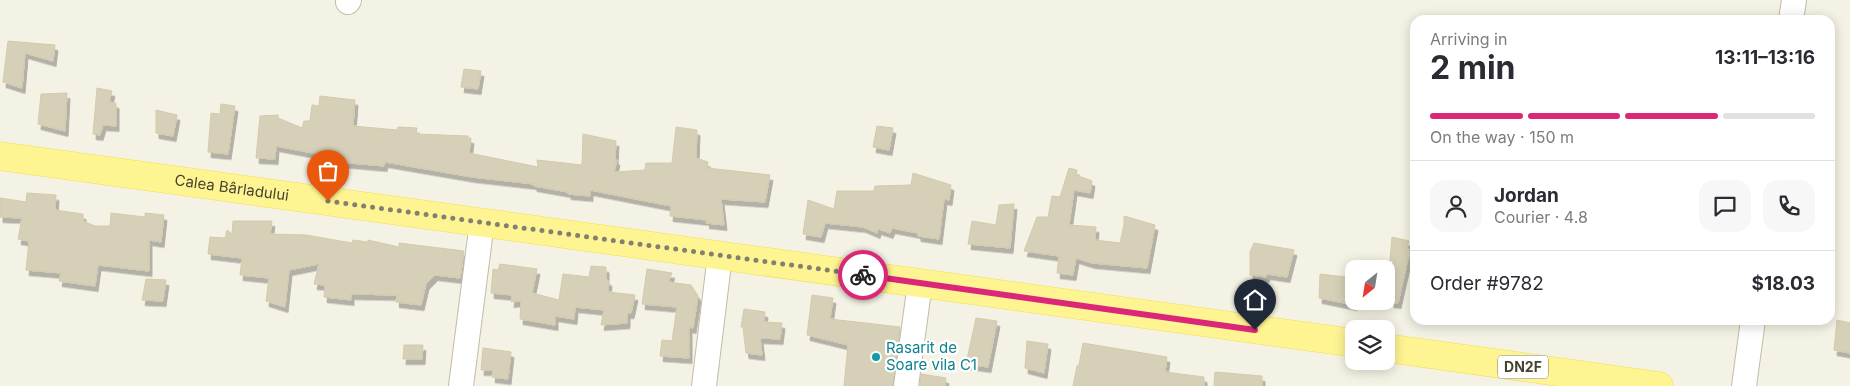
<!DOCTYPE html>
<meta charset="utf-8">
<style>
body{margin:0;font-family:Inter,sans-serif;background:#f7f7f7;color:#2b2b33;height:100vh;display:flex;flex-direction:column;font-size:19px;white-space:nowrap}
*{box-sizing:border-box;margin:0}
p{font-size:16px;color:#7c7c81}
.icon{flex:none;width:28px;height:28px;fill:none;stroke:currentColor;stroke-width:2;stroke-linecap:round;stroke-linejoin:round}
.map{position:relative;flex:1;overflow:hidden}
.panel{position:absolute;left:1410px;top:15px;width:425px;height:310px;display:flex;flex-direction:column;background:#fff;border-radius:15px;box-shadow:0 2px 12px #0003}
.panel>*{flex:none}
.needle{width:32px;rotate:210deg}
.fabs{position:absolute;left:1345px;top:260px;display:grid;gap:10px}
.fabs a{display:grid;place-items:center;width:50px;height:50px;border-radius:10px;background:#fff;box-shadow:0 2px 12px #0003;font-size:25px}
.pin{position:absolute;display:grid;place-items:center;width:42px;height:42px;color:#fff;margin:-51px -21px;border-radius:50% 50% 50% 0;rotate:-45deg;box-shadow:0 0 5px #0007}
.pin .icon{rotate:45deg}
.courier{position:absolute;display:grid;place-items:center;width:50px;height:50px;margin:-25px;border:4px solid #db2777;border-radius:50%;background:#fff;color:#222;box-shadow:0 1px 6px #0007}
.overview em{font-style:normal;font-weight:700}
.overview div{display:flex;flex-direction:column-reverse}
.overview{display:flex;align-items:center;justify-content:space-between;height:85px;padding:0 20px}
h1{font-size:32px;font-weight:700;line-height:38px}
.bar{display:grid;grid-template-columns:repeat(4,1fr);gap:8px 5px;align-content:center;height:60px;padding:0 20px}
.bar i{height:6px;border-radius:4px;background:#e1e1e2}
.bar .current{background:#db2777}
.bar p{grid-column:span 4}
.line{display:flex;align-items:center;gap:12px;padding:0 20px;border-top:1px solid #e1e1e2}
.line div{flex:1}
.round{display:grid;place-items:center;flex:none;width:52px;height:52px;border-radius:15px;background:#f7f7f7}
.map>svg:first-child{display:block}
.building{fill:#d7d0b8;stroke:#d3caaa;filter:url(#shadow)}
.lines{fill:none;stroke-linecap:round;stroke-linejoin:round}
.minor-casing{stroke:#c1bca5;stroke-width:26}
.major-casing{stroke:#f1df55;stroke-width:29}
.minor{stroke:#fff;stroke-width:24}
.major{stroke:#fff492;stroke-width:28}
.done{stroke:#848071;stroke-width:5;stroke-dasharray:0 9}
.route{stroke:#db2777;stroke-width:6}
.culture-dot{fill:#0f9aa8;stroke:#fff;stroke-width:2}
.labels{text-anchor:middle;stroke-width:4.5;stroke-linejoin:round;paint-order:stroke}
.shield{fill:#fff;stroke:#7e7b70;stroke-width:1}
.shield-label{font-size:14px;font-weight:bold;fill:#474333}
.street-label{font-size:15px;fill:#474333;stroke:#fff}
.culture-label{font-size:15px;fill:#0d838f;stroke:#fff;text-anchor:start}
</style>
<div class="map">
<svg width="1850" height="386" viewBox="0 0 1850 386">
<defs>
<filter id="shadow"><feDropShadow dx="3" dy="5.5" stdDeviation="0" flood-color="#0004"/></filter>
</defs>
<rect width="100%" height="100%" fill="#f4f2e4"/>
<path class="building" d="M8 41 55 45 53 61 25 53 22 88 3 82Z
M464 69 481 71 478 89 461 87Z
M97 88 112 91 109 102 116 103V126L103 125 100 135 93 134Z
M67 93 65 131 38 124 41 94Z
M320 96 355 100 353 126 397 130 398 127 417 128 416 134 468 136V138H471L469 153 538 167 537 160 582 165 583 134 616 141 615 159 617 160 614 172 645 170 646 163H672L676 127 697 130 696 158 708 162 707 168 770 175 765 202 721 199 724 225 706 223 707 220 670 216 671 206 590 190V196L568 194V192L534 186V184L472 177 385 162 384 166 328 161V156L276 146 275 159 256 158 260 116 278 115V118L302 128 304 121H310L312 105 319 106Z
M221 104 235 106 228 154 208 152 211 113 220 114Z
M156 110 177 115 173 136 156 133Z
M877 126 893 128 889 150 873 147Z
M1069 168 1077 170 1076 175 1092 181 1090 193 1074 190 1069 225 1096 227 1095 240 1120 243 1124 225V216L1155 225 1147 268 1092 263 1076 258 1073 275 1057 273 1059 256 1024 251 1037 217H1048L1052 196 1060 197Z
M913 173 951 185 949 200 944 199 939 239 918 236V233L892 228 890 233 878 229 877 233 863 227 825 223 821 237 803 234 808 200 834 209 837 191H874L875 186 911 185Z
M27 193 56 195 55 210 83 214V221L95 226H110L111 213 145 217V213L164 215 161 242 149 240V271L98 265 95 286 59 281 61 273 26 270 29 241 18 239 22 218 0 217V198L26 202Z
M1014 204 1010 248 968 244 972 221 996 225 999 205Z
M233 221H272L270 234 306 235 352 243 353 240 368 242V240L399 247V243L464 251 460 278 435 275 426 284 421 305 396 302 397 295 351 294V300L324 297 325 285 314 284 319 264 289 270 285 307 266 301 269 278 240 275 242 258 208 254 210 237 225 238 227 230 232 234Z
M1392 237 1409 241 1407 248 1410 250 1398 303 1391 302 1393 259 1390 261Z
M1254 243 1294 250 1287 277 1267 274 1266 277 1250 275V252Z
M500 264 537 269 532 293 559 300 563 274 589 277 591 266 606 267V279L609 281 608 292 635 295 631 313H627V323L601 325 604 310 575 307 574 319 555 316V325L520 319 521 301 511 302 512 295 491 293 493 269 498 270Z
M647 269 672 273 668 282 691 285 698 296 693 328 689 327V358L660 356 662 340 672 341 677 307 642 304Z
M1320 274 1354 278V305L1319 298Z
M146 279 166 280 163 301 142 300Z
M812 295 833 298 830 319 900 327 893 386H844L848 345 807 335Z
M744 309 765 312 764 322 782 323 780 339 760 338 762 355 746 353 743 327H741Z
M976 318 997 321 988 367 966 364Z
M1837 320 1850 323V353L1834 350Z
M1027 341 1048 344 1044 373 1025 368Z
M1083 343 1167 357 1165 372 1204 377V386H1073L1077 366 1079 365Z
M404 345H423L422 359H403Z
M483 348 511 352 508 379 492 377 493 370H481Z
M1215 372 1262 376V386H1214Z
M921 374 946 378 945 386H920Z"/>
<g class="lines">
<defs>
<path id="minor" d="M348 2 349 0
M1791 20 1794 0
M461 386 482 222
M704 386 720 255
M906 386 920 283
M1744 386 1753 320"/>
<g id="major">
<path id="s1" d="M0 156 1354 343"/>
<path d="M1386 348 1659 386"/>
</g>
</defs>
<use href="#minor" class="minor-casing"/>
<use href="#major" class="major-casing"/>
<use href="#minor" class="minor"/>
<use href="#major" class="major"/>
</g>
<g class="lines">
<path class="done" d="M328 201 863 275"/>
<path class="route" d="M863 275 1255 330"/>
</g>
<circle class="culture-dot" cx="876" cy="357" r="5"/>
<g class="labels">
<rect class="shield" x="1498" y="355.5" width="50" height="23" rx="4"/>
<g class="shield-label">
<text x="1523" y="372">DN2F</text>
</g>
<g class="street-label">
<text dy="5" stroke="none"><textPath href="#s1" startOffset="234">Calea Bârladului</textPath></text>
</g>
<g class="culture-label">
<text x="886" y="353">Rasarit de<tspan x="886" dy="17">Soare vila C1</tspan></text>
</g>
</g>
</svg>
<div class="fabs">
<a><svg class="needle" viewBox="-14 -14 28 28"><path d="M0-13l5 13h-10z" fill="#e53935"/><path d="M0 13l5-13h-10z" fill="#7c7c81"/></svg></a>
<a><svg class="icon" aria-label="layers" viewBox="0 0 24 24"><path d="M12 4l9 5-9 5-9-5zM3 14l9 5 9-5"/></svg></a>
</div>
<div class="pin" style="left:328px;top:201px;background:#ea580c"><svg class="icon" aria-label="bag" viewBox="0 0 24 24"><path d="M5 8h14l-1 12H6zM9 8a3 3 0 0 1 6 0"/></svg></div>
<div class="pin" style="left:1255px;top:330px;background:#1f2937"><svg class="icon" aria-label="home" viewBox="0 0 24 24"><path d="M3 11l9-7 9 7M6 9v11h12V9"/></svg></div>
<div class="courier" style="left:863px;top:275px"><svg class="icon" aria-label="bike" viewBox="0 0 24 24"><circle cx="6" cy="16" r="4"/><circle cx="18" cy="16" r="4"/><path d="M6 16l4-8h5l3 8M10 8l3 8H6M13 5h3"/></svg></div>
<section class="panel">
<div class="overview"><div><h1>2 min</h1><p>Arriving in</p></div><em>13:11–13:16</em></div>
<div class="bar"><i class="current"></i><i class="current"></i><i class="current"></i><i></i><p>On the way · 150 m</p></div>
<div class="line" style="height:90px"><a class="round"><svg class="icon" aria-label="person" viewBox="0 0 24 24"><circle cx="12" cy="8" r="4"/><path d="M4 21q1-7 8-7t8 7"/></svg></a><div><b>Jordan</b><p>Courier · 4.8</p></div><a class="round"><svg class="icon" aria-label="chat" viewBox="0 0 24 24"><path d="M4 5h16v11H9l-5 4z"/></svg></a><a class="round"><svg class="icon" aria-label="phone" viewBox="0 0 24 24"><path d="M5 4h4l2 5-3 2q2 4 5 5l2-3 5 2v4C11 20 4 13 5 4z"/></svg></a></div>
<div class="line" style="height:65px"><div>Order #9782</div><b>$18.03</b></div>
</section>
</div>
